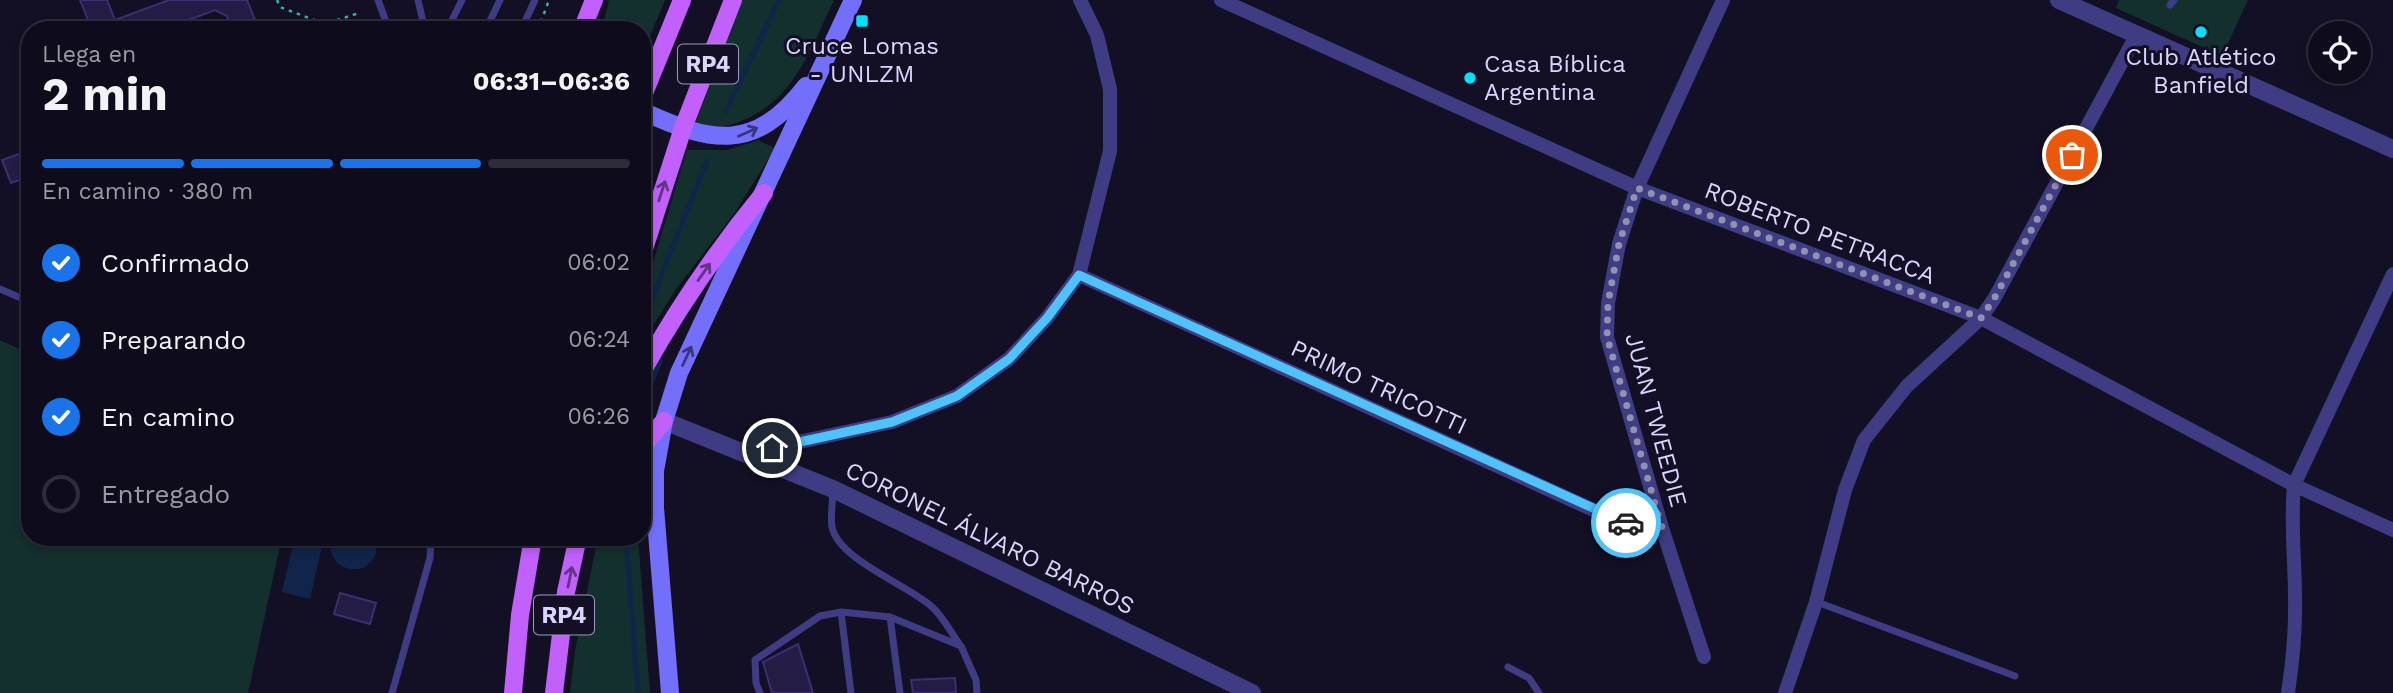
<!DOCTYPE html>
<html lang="es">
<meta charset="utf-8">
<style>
body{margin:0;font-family:"Work Sans",sans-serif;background:#171525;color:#f1f3f6;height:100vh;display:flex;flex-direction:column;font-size:26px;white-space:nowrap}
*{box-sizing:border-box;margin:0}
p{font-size:23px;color:#9b9ba3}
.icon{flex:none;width:38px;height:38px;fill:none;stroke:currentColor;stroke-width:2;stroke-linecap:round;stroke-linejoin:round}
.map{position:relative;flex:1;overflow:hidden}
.panel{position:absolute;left:21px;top:21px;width:630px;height:525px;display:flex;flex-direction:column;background:#0e0c1c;border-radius:28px;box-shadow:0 4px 10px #0003,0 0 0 2px #2e2c3b}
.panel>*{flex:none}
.tools{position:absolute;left:2308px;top:21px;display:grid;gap:14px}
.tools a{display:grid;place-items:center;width:63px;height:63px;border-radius:50%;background:#0e0c1c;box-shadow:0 4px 10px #0003,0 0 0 2px #2e2c3b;font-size:35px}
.pin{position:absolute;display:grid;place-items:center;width:60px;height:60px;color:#fff;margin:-30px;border:4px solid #fff;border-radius:50%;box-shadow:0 2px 7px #0007}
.courier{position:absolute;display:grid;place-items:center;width:70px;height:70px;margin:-35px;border:5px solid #4fc3f7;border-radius:50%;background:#fff;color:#222;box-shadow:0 2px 9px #0007}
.overview em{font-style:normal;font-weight:700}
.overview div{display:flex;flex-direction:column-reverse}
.overview{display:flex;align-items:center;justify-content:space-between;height:119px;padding:0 21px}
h1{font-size:46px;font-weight:700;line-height:52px}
.bar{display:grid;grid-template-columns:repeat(4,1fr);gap:10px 7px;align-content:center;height:84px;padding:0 21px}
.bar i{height:9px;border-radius:5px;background:#2e2c3b}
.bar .selected{background:#1a73e8}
.bar p{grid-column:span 4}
ol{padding:0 21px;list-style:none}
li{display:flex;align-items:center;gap:21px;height:77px}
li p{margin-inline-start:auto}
li .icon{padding:7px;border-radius:50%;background:#1a73e8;color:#fff;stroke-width:4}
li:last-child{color:#9b9ba3}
li i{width:38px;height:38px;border:4px solid #2e2c3b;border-radius:50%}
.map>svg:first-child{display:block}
.green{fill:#132f2e}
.water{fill:#102549}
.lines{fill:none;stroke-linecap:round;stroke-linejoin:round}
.stream{stroke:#102549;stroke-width:5}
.building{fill:#251c46;stroke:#3c2f71;stroke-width:2}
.path{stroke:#33b4ac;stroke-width:2.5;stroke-dasharray:3.5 5;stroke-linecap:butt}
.service{stroke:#3f3c83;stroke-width:7}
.minor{stroke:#3f3c83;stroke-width:14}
.tertiary{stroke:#3f3c83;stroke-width:18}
.secondary{stroke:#736ffb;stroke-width:18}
.primary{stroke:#c160fa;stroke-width:18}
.oneway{stroke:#39367b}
.oneway2{stroke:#613485}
.done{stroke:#9490b2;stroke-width:7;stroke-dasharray:0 12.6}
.route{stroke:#4fc3f7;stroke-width:9}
.poi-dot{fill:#07dff8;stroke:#131025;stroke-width:2.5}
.labels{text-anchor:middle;stroke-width:6;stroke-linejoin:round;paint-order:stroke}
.shield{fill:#131025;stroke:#9e9abd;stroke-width:2}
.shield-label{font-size:23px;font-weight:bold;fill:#dad5fe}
.poi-label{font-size:24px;fill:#dad5fe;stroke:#131025}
.street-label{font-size:24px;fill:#dad5fe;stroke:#131025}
</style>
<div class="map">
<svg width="2393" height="693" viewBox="0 0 2393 693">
<rect width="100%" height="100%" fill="#131025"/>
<path class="green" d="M609 0H665L642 55V30H602Z
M742 0H834C813 44 797 93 752 116 732 126 717 130 695 124Z
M2119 0H2248L2222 56 2116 8Z
M758 140 775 148 734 214 676 289 642 343V299L687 150H728Z
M0 340 30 354V537H282L248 693H0Z
M598 537H638L650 693H570L575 651Z"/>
<path class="water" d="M295 537H324L310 599 282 592Z
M333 537H375C379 551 375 561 363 568 342 574 325 558 333 537Z"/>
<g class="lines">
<path class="stream" d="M726 111 779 0
M644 319 707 161
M642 405 660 361
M626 537 638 693"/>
</g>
<path class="building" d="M80 0H107L115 20 169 0H247L259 30H232L227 16 215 10 162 30H92Z
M30 150V176L11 183 2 160Z
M340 593 376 603 370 624 334 614Z
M798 644 813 693H772L763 662Z
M955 678 956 693H913L911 680Z"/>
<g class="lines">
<path class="path" d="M277 0 280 7 325 24 359 13
M538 30 549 0
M562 30 565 23"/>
<path class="service" d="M378 0 388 27 392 30
M418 0 425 30
M2170 5 2174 0
M490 21 500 0
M410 30 425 26
M447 30 462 0
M521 30 535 0
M0 289 30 302
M833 490C833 501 830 516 832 527 839 560 906 584 931 606 943 616 951 633 960 645
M1817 602 2015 676
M841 612 851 693
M890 617 900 693
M1508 667 1529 678 1539 693
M392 693 430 558 431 537
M760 693 756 683 755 660 820 616 841 612 890 617 961 646 976 680 977 693"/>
<path class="minor" d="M1221 0 1637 188 1981 318 2294 485 2393 530
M1079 275 1622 523 1662 528
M748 453 892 422 957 396 1009 359 1047 318 1079 275 1110 151V89L1097 35 1080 0
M1704 657 1662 528 1607 337 1608 303 1619 244 1637 188 1723 0
M1785 693 1816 602 1845 490 1864 440 1907 386 1981 318 1994 299 2137 34
M2288 693C2292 666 2295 639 2295 611 2296 569 2290 527 2294 485L2393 274"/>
<path class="tertiary" d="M2059 0 2393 149
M664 421 833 489 1252 693"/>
<path class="secondary" d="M642 111C712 143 754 153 806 86
M670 693 655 508V471L664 421 679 373 853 0"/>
<path class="primary" d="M582 30 594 0
M642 98 682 0
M642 255 683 128 733 0
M642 372C677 309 718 249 764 193
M642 447 664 421
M513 693 520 615 533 537
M554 693 566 592 578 537"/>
</g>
<defs><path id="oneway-shaft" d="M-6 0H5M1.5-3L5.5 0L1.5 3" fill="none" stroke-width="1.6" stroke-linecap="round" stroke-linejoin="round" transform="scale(1.75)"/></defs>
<g class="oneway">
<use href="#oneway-shaft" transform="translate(748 132) rotate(-24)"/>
<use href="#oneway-shaft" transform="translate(687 356) rotate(-65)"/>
</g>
<g class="oneway2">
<use href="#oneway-shaft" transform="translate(662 191) rotate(-72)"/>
<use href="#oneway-shaft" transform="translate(704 272) rotate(-55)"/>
<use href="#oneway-shaft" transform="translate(570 577) rotate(-79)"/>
</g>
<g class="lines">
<path class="done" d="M1626 523 1662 528 1607 337 1608 303 1619 244 1637 188 1981 318 1994 299 2072 155"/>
<path class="route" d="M772 448 892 422 957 396 1009 359 1047 318 1079 275 1626 523"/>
</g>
<g class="poi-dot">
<rect x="855" y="14" width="14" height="14" rx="3.5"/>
<circle cx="2201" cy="32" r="7"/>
<circle cx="1470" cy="78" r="7"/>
</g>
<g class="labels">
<g class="shield">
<rect x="678" y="44.5" width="60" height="39" rx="5"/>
<rect x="534" y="595.5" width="60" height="39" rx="5"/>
</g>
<g class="shield-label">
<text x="708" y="72">RP4</text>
<text x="564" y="623">RP4</text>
</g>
<g class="poi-label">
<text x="862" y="54">Cruce Lomas<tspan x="862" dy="28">- UNLZM</tspan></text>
<text x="2201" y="65">Club Atlético<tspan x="2201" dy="28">Banfield</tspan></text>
<text x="1484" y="72" text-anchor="start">Casa Bíblica<tspan x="1484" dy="28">Argentina</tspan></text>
</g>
<g class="street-label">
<text transform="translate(1820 233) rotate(21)" y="8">ROBERTO PETRACCA</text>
<text transform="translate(1379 387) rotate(25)" y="8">PRIMO TRICOTTI</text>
<text transform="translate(1656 420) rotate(75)" y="8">JUAN TWEEDIE</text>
<text transform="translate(990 538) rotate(26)" y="8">CORONEL ÁLVARO BARROS</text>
</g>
</g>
</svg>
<div class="tools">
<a><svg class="icon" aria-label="locate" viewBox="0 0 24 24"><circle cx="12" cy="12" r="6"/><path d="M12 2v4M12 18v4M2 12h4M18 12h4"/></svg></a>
</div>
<div class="pin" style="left:2072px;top:155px;background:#ea580c"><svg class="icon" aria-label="bag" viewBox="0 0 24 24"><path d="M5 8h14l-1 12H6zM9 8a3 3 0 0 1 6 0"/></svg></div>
<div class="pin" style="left:772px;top:448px;background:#1f2937"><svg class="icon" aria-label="home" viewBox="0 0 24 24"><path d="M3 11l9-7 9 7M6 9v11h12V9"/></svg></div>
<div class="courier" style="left:1626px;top:523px"><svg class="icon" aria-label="car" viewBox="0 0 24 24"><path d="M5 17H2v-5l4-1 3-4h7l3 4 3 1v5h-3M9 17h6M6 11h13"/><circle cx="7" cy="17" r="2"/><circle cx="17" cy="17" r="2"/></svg></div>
<section class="panel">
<div class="overview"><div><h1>2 min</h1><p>Llega en</p></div><em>06:31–06:36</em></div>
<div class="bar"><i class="selected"></i><i class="selected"></i><i class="selected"></i><i></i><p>En camino · 380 m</p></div>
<ol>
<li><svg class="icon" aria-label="check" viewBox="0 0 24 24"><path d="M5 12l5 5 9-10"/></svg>Confirmado<p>06:02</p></li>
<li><svg class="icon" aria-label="check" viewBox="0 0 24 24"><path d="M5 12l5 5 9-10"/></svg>Preparando<p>06:24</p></li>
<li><svg class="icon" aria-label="check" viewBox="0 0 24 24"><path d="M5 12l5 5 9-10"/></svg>En camino<p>06:26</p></li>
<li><i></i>Entregado</li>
</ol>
</section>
</div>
